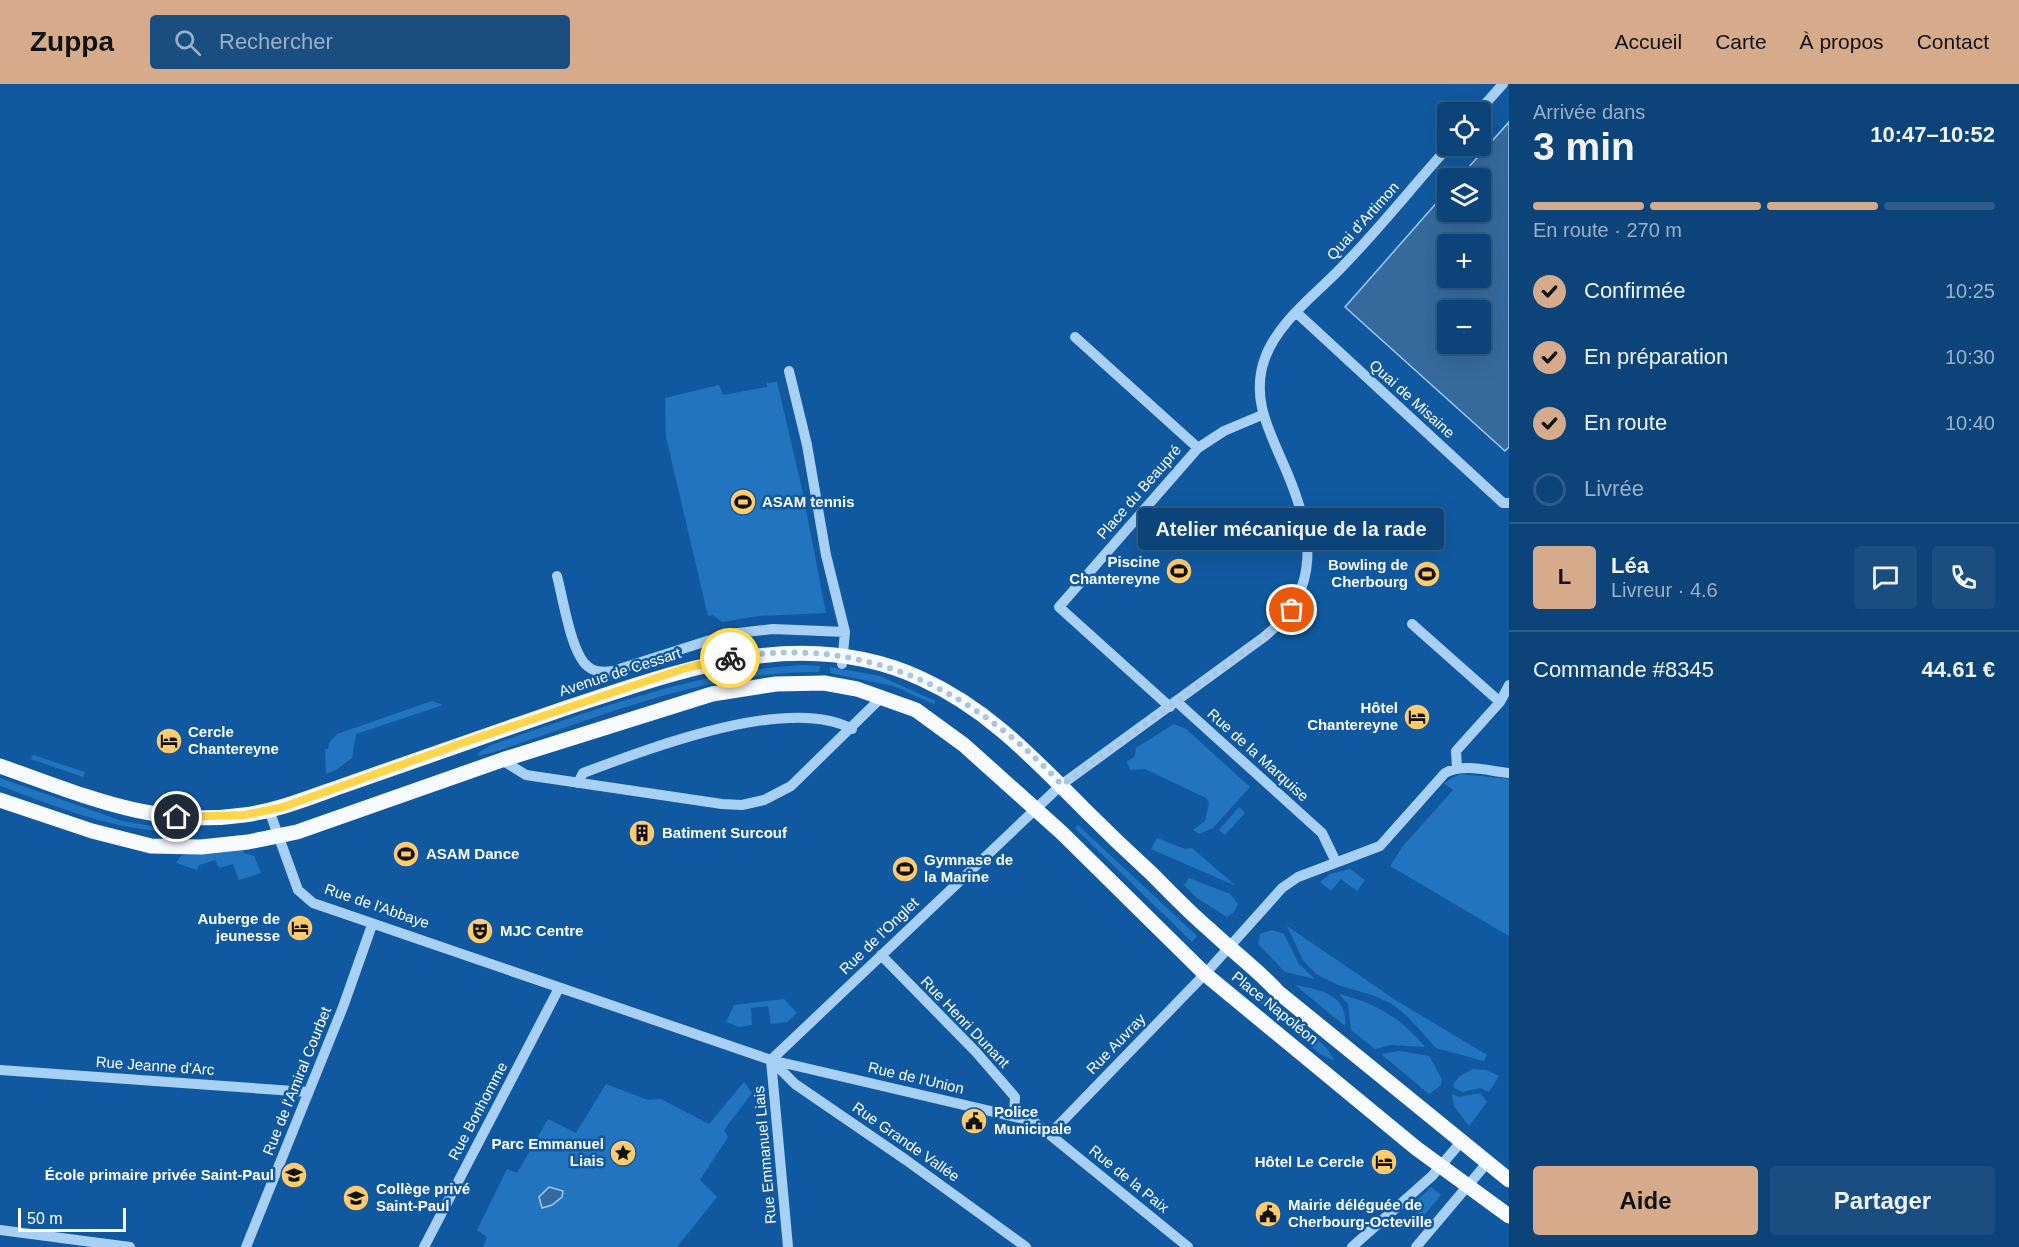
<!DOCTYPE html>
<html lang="fr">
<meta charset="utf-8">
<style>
body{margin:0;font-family:Arial,sans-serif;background:#1a4e80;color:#f1f3f6;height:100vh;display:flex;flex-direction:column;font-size:22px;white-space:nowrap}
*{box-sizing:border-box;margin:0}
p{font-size:20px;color:#9ab0c6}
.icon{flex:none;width:33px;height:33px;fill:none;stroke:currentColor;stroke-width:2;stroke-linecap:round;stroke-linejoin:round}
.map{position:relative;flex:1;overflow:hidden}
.sheet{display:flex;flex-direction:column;background:#0c4378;width:510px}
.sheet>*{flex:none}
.fabs{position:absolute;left:1437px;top:18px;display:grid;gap:12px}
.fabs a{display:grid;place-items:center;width:54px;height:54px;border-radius:6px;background:#0c4378;box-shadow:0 6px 24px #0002,0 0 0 2px #2c5c8a;font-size:30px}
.scale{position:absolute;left:18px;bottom:15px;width:108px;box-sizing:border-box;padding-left:6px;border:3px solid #fff;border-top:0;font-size:16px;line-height:21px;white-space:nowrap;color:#fff;-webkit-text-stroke:4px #1059a0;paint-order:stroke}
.pin{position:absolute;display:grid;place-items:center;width:51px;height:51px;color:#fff;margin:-26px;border:3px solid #fff;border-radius:50%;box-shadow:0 2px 6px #0007}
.courier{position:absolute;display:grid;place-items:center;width:60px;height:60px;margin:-30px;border:4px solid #ffd54a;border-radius:50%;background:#fff;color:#222;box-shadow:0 2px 8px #0007}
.bubble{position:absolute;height:42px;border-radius:6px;background:#0c4378;box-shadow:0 6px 24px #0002,0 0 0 2px #2c5c8a;font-size:20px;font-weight:800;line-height:42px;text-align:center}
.overview em{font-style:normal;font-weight:800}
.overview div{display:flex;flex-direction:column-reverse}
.overview{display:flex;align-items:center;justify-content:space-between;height:102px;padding:0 24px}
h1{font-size:39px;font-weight:800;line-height:45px}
.bar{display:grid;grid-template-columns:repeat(4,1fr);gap:9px 6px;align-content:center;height:72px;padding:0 24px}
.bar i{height:8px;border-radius:4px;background:#2c5c8a}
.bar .on{background:#d6ab8b}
.bar p{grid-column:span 4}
.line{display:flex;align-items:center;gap:15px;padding:0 24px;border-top:2px solid #2c5c8a}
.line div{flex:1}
.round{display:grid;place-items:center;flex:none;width:63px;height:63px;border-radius:6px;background:#1a4e80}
ol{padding:0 24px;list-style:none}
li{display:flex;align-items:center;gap:18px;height:66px}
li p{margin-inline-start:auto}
li .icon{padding:6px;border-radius:50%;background:#d6ab8b;color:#111;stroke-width:4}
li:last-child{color:#9ab0c6}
li i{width:33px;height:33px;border:3px solid #2c5c8a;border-radius:50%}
.primary-button{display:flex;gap:12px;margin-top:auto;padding:12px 24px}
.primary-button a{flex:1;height:69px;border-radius:6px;background:#d6ab8b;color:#111;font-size:24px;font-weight:800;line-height:69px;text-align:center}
.primary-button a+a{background:#1a4e80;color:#f1f3f6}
header{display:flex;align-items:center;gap:36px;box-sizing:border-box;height:84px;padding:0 30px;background:#d6ab8b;color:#111}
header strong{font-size:28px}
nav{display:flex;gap:33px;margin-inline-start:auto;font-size:21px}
.search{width:420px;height:54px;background:#1a4e80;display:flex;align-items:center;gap:15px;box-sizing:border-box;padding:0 21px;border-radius:6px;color:#9ab0c6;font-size:22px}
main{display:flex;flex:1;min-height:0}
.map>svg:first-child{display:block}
.green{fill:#2374bf}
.water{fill:#366a9d;stroke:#9accf9;stroke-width:1.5;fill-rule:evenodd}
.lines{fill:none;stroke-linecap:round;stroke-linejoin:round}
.minor{stroke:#a8d0f5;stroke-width:10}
.major{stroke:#f7faff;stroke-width:15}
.done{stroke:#abc5de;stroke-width:6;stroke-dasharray:0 10.8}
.route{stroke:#ffd54a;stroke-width:8}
.labels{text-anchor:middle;stroke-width:5;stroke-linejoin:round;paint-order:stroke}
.street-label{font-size:15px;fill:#fff;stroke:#1059a0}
.poi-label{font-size:15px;font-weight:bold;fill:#fff;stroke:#1059a0;text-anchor:start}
</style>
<header>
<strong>Zuppa</strong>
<div class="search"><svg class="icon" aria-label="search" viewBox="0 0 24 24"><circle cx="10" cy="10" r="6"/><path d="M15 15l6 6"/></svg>Rechercher</div>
<nav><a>Accueil</a><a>Carte</a><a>À propos</a><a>Contact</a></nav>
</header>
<main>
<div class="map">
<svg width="1509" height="1163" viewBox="0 0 1509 1163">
<rect width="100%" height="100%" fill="#1059a0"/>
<path class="green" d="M777 298 802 405 826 529 758 532 722 538 713 531 708 532 666 353 665 314 719 301 723 311 767 303V299Z
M803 581 820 582 819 588C706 587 600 633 494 668L479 672 478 669 491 661C593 627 694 587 803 581Z
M830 583 880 592 935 617 934 620 893 602 830 589Z
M432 617 443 621 356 650 352 674 336 686 326 690 325 665H328L329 659 337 650Z
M1174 640 1186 645 1250 703 1213 744 1199 750 1193 746 1205 737 1209 719 1206 714 1145 685 1130 686 1127 678 1135 672 1136 664Z
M33 671 85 688 83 693 31 675Z
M1460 690 1509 695V852L1390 782 1403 762 1453 706 1444 699Z
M0 694 122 737 163 744V747C106 744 53 721 0 702Z
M1239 723 1245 729 1225 751 1219 746Z
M1078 741 1197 852 1192 858 1075 744Z
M1157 754 1185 765 1192 764 1236 802 1151 765Z
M243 765 244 769 254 772 261 789 239 796 233 780 219 784 215 776 199 781 197 786 176 779 181 772 189 769Z
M1350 785 1365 796 1357 807 1341 795 1331 807 1320 798 1330 790Z
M1189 794 1230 810 1238 820 1234 828 1227 833 1197 814 1184 801Z
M1287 842 1397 917 1487 971 1484 977 1436 964 1408 933 1392 920 1375 912 1338 901 1316 890 1303 876Z
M1272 846 1284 850 1299 880 1315 895 1285 888 1258 860 1260 850Z
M1245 894 1326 963 1335 977 1320 970 1239 901Z
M1295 901C1320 906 1348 910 1345 942Z
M1339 910C1376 919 1401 934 1425 963L1391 961 1375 965 1351 946 1348 920Z
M784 915 797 929 787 938 771 940 768 922 751 924 752 941 739 943 726 938 734 921Z
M1400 967 1429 972 1442 995 1441 1001 1429 1010 1381 970Z
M1473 985 1486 986 1499 992 1489 1008 1480 1004 1463 1008 1454 1004 1453 1000 1460 992Z
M744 998 752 1009 724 1046 728 1053 700 1096 717 1113 677 1163H483L487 1153 477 1146 507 1085 517 1089 548 1035 576 1049 606 1000 648 1016 661 1015 709 1040Z
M1480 1009 1487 1018 1469 1042 1454 1022 1452 1010 1459 1013Z
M1431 1103 1441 1111 1422 1134 1410 1123Z"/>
<path class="water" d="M1509 38V363L1505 367 1345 223 1447 107 1448 128H1480V94H1459ZM1480 160V194H1448V160ZM1480 226V260H1448V226Z
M549 1103 563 1107 562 1113 552 1121 542 1124 539 1113Z"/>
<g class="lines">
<path class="minor" d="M1478 28 1503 0
M1297 229 1503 419H1509
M1075 253 1198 364
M789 287 807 361 826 471 845 548 842 580
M557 492C563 513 571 573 590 584 597 589 606 588 613 587L729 550 773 545 845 548
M1412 540 1500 618
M1177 618 1322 749 1336 778
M1170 623 1059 523 1198 364 1224 347 1262 331
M502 676 526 691 722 720 742 721 764 716 791 702 883 612
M1457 684 1456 667 1500 618 1509 601
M578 699 583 689C647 665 789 610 852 645
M269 726 298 806 313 819 771 976 1033 1037 1188 1163
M881 871 976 968 1015 1013 1014 1031
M771 976 1061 701 1264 553C1323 506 1313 449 1286 386 1270 348 1250 315 1265 274 1278 238 1315 211 1341 184 1379 145 1413 102 1449 62
M771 976 788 1163
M773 978 795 1000 906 1076 1026 1163
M0 986 308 1008
M1050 1050 1205 890 1282 804 1298 793 1380 762 1445 689C1463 679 1489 687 1509 689
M0 1146 130 1163
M246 1163 343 923 372 841
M424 1163 559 904
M1352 1163 1432 1092 1461 1058
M1416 1163 1487 1079"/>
<path class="major" d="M0 682C83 711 154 744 244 731 281 726 313 712 348 700 420 675 493 649 566 624 682 586 802 539 922 595 988 625 1034 675 1084 725 1106 747 1129 769 1152 790 1171 809 1189 828 1209 845 1232 867 1257 885 1278 908L1509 1096
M0 716 92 747 151 762 201 763 248 758 297 748 502 676 712 610 776 600 824 599 857 605 916 626 964 661 1062 749 1205 890 1416 1064 1509 1132"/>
</g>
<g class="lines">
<path class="done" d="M730 574C863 550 973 605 1062 701L1264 554 1292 526"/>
<path class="route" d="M177 733 245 731 283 723 471 656 686 584 730 574"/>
</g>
<defs>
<symbol id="stadium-disc" viewBox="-11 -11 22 22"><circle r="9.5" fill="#ffcb6d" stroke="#1059a0"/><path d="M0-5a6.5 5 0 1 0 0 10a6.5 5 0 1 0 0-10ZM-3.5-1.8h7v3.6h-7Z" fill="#111"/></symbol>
<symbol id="hotel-disc" viewBox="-11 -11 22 22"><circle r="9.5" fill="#ffcb6d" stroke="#1059a0"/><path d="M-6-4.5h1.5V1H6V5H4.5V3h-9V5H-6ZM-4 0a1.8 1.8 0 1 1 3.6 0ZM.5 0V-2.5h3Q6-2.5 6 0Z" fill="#111"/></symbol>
<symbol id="building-disc" viewBox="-11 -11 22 22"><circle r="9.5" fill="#ffcb6d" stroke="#1059a0"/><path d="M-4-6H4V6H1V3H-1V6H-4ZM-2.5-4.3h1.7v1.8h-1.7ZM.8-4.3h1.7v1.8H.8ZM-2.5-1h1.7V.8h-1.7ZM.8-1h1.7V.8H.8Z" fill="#111"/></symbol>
<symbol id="theatre-disc" viewBox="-11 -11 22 22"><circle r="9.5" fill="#ffcb6d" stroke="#1059a0"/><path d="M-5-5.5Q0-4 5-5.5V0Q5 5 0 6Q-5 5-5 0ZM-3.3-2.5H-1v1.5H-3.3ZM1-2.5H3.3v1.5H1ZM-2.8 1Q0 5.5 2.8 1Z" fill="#111"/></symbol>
<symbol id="civic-disc" viewBox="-11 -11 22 22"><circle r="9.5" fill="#ffcb6d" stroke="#1059a0"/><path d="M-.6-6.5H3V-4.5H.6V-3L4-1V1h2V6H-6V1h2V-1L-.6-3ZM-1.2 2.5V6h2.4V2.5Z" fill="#111"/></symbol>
<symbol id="sight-disc" viewBox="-11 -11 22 22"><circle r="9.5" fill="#ffcb6d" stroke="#1059a0"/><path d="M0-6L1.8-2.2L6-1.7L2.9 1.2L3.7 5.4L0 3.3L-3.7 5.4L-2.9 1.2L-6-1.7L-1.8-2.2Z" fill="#111"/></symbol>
<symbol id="school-disc" viewBox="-11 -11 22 22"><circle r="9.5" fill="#ffcb6d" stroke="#1059a0"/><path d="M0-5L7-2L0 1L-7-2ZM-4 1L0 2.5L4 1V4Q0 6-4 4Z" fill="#111"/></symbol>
</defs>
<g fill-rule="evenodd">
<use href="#stadium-disc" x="728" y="403" width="30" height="30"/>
<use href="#stadium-disc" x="1164" y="472" width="30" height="30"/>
<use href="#stadium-disc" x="1412" y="475" width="30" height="30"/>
<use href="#hotel-disc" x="1402" y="618" width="30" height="30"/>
<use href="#hotel-disc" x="154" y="642" width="30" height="30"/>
<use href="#building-disc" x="627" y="734" width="30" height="30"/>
<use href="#stadium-disc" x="391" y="755" width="30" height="30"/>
<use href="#stadium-disc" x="890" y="770" width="30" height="30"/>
<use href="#hotel-disc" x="285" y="829" width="30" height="30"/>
<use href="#theatre-disc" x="465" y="832" width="30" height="30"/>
<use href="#civic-disc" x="959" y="1022" width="30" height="30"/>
<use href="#sight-disc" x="608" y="1054" width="30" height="30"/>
<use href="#hotel-disc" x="1369" y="1063" width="30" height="30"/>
<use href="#school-disc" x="279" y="1076" width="30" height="30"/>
<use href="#school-disc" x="341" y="1099" width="30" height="30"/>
<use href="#civic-disc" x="1253" y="1115" width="30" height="30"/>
</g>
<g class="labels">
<g class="street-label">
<text transform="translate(1363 137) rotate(-48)" y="5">Quai d’Artimon</text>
<text transform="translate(1412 315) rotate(42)" y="5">Quai de Misaine</text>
<text transform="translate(1139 408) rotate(-49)" y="5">Place du Beaupré</text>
<text transform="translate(620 588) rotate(-18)" y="5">Avenue de Cessart</text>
<text transform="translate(1258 671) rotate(42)" y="5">Rue de la Marquise</text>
<text transform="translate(377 822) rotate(19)" y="5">Rue de l'Abbaye</text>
<text transform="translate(879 852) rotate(-44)" y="5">Rue de l'Onglet</text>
<text transform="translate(1275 924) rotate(39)" y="5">Place Napoléon</text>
<text transform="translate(965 938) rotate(46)" y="5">Rue Henri Dunant</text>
<text transform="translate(1116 960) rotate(-46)" y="5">Rue Auvray</text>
<text transform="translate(155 982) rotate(4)" y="5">Rue Jeanne d'Arc</text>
<text transform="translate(916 994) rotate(13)" y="5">Rue de l'Union</text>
<text transform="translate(297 997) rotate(-68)" y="5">Rue de l'Amiral Courbet</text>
<text transform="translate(478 1027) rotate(-62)" y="5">Rue Bonhomme</text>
<text transform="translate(906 1058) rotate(35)" y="5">Rue Grande Vallée</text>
<text transform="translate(765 1071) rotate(-95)" y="5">Rue Emmanuel Liais</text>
<text transform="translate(1129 1095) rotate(39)" y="5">Rue de la Paix</text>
</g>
<g class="poi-label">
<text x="762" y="423">ASAM tennis</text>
<text x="1160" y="483" text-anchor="end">Piscine<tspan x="1160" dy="17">Chantereyne</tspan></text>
<text x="1408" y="486" text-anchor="end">Bowling de<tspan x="1408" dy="17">Cherbourg</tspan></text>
<text x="1398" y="629" text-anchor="end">Hôtel<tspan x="1398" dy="17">Chantereyne</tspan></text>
<text x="188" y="653">Cercle<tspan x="188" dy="17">Chantereyne</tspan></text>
<text x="662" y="754">Batiment Surcouf</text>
<text x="426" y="775">ASAM Dance</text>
<text x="924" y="781">Gymnase de<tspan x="924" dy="17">la Marine</tspan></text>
<text x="280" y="840" text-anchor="end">Auberge de<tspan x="280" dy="17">jeunesse</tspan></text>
<text x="500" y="852">MJC Centre</text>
<text x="994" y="1033">Police<tspan x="994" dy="17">Municipale</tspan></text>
<text x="604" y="1065" text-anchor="end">Parc Emmanuel<tspan x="604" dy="17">Liais</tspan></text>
<text x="1364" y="1083" text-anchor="end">Hôtel Le Cercle</text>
<text x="274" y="1096" text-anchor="end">École primaire privée Saint-Paul</text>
<text x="376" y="1110">Collège privé<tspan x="376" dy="17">Saint-Paul</tspan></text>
<text x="1288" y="1126">Mairie déléguée de<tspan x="1288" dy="17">Cherbourg-Octeville</tspan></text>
</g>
</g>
</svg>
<div class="fabs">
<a><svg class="icon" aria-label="locate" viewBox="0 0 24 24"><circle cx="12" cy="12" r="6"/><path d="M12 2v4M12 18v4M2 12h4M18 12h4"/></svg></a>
<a><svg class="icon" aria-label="layers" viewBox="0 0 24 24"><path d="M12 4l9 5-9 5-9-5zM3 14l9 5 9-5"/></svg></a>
<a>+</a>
<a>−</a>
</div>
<div class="scale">50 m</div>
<div class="pin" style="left:1292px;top:526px;background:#ea580c"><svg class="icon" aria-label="bag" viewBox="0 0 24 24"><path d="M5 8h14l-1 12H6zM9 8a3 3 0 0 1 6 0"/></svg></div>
<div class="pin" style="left:177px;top:733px;background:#1f2937"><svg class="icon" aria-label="home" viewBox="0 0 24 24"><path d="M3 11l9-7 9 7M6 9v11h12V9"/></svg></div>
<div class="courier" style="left:730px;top:574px"><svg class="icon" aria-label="bike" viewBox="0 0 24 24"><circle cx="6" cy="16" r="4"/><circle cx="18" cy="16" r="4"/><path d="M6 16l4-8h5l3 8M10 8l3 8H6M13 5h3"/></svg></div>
<div class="bubble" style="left:1138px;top:424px;width:306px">Atelier mécanique de la rade</div>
</div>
<section class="sheet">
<div class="overview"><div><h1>3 min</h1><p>Arrivée dans</p></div><em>10:47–10:52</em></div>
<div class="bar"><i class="on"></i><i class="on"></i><i class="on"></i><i></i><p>En route · 270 m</p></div>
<ol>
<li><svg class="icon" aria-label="check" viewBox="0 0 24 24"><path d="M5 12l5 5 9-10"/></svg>Confirmée<p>10:25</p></li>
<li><svg class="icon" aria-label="check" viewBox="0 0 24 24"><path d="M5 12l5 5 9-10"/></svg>En préparation<p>10:30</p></li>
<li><svg class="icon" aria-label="check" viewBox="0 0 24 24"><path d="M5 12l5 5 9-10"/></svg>En route<p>10:40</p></li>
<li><i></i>Livrée</li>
</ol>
<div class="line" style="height:108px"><b class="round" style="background:#d6ab8b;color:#111">L</b><div><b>Léa</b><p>Livreur · 4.6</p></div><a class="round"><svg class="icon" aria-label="chat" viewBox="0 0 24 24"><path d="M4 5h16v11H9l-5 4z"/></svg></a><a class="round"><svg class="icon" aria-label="phone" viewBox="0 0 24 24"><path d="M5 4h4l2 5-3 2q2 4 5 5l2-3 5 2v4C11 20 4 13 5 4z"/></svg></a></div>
<div class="line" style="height:78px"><div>Commande #8345</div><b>44.61 €</b></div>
<div class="primary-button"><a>Aide</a><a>Partager</a></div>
</section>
</main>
